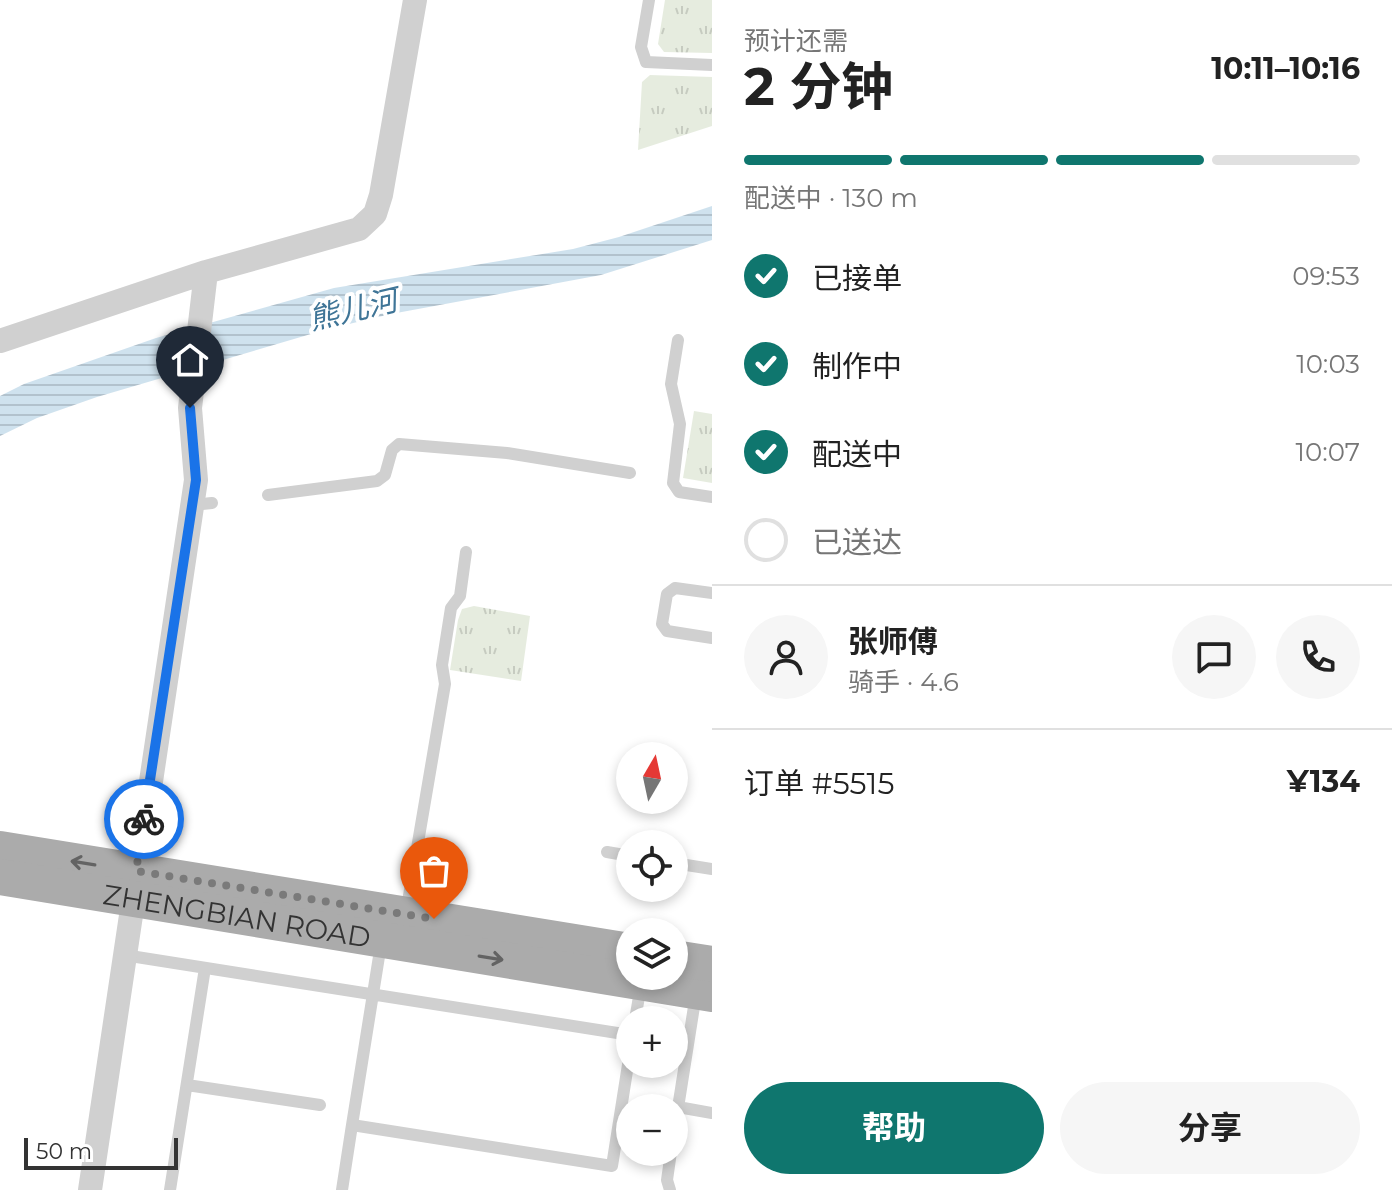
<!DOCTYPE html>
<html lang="zh">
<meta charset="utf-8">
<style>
body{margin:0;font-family:Montserrat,"Noto Sans SC",sans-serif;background:#f6f6f6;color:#222;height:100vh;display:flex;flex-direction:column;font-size:30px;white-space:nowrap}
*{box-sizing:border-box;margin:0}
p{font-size:26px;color:#767676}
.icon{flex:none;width:44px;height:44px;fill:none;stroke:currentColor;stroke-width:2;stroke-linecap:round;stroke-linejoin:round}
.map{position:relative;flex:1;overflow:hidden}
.sheet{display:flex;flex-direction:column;background:#fff;width:680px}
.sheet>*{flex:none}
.needle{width:52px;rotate:9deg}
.tools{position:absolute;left:616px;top:742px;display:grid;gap:16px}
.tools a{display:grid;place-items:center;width:72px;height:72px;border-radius:50%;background:#fff;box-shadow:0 4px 12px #0003;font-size:40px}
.scale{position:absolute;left:24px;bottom:20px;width:154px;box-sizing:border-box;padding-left:8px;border:4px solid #333;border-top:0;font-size:22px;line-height:28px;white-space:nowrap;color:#333;-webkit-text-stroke:6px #fff;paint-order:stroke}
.pin{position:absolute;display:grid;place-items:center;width:68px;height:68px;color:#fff;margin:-82px -34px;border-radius:50% 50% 50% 0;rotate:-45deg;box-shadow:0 0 8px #0007}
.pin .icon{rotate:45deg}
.courier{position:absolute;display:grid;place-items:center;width:80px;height:80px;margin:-40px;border:6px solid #1a73e8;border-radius:50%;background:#fff;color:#222;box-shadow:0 2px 10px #0007}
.head em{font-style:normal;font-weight:700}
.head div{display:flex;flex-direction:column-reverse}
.head{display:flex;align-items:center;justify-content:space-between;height:136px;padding:0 32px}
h1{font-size:52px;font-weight:700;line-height:60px}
.bar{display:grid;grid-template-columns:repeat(4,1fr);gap:12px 8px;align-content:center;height:96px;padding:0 32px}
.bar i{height:10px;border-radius:6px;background:#e0e0e0}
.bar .current{background:#0f766e}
.bar p{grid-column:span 4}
.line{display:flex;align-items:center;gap:20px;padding:0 32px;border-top:2px solid #e0e0e0}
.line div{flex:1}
.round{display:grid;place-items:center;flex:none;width:84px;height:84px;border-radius:42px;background:#f6f6f6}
ol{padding:0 32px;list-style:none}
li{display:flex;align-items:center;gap:24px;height:88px}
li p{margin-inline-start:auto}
li .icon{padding:8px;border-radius:50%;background:#0f766e;color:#fff;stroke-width:4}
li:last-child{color:#767676}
li i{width:44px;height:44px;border:4px solid #e0e0e0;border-radius:50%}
.cta{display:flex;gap:16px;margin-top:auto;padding:16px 32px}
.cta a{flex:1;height:92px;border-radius:48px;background:#0f766e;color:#fff;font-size:32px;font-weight:700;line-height:92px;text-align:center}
.cta a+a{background:#f6f6f6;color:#222}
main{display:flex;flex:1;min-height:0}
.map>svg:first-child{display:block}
.grass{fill:url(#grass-tufts)}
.water{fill:url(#water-rules)}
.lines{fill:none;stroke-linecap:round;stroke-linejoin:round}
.service{stroke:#d0d0d0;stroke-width:12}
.minor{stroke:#d0d0d0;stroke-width:24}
.primary{stroke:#ababab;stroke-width:36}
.oneway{stroke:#636363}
.done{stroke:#7a7a7a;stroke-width:8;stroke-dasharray:0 14.4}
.route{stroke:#1a73e8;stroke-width:10}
.labels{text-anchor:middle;stroke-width:8;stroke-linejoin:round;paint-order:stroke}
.street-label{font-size:28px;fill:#333;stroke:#fff}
.water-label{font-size:30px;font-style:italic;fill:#3f7597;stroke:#fff}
</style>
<main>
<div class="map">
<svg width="712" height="1190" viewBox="0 0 712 1190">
<defs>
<pattern id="grass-tufts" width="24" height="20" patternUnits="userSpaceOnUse" patternTransform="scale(2)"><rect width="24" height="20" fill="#e6ecdf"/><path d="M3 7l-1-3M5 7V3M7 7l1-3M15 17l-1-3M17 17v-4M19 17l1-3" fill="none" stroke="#c6cbc0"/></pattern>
<pattern id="water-rules" width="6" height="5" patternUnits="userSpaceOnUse" patternTransform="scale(2)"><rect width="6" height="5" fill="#cfe2ee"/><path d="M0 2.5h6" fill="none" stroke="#b2c2cd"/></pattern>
</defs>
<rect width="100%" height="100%" fill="#fff"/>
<path class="grass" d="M665 0H712V53L664 52 658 44Z
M650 75 712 77V126L638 150 642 82Z
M694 411 712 414V483L683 478Z
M474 606 530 616 521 681 450 670 458 620 462 609Z"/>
<path class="water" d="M712 206V240L601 275 391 314 328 329 97 397 37 418 0 436V396L24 384 156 338 334 288 573 249 619 237Z"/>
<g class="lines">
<path class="service" d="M649 0 641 47 646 62 712 65
M678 340 671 384 680 424 673 483 679 492 712 497
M268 495 377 481 385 475 392 450 399 444 507 453 630 473
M192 505 212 503
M712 593 675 588 667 594 662 624 667 631 712 638
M607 852 630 856
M674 863 712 869
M406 913 445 684 442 665 451 608 460 596 466 552
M381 944 352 1125 612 1166 630 1052
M124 955 630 1035
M635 1020 641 985
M187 1085 320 1105
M678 1107 712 1113
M674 1133 696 994
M170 1190 205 968
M342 1190 352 1125
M670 1190 667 1180 671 1152"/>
<path class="minor" d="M0 341 206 272 359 229 375 214 381 195 415 0
M90 1190 196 480 190 408 206 272"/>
<g class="primary">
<path d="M0 849 630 951"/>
<path id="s1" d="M0 877 712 994"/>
<path d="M674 958 712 964"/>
</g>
</g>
<defs><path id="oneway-shaft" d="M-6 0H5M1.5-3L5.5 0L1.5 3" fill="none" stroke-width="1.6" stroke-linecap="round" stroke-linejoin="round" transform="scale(2)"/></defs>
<g class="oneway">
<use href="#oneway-shaft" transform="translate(83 863) rotate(-171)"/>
<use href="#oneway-shaft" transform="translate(491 958) rotate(9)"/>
</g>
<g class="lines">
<path class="done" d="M144 819 136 871 434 919"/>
<path class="route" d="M144 819 196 480 190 408"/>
</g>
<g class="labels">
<g class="street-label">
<text dy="10" stroke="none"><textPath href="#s1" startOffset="240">ZHENGBIAN ROAD</textPath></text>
</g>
<g class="water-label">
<text transform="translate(353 310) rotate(-13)" y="10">熊儿河</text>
</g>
</g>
</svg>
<div class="tools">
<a><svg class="needle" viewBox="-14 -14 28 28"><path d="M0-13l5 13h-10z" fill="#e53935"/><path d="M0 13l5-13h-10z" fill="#767676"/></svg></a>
<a><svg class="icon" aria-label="locate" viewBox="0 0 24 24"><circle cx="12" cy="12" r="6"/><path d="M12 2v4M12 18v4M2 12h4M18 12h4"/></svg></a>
<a><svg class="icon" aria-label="layers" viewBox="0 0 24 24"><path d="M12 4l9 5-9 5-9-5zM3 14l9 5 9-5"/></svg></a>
<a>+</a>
<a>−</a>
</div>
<div class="scale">50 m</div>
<div class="pin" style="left:434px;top:919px;background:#ea580c"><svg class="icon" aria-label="bag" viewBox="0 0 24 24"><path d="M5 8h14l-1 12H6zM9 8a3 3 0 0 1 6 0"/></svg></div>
<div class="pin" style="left:190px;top:408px;background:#1f2937"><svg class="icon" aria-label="home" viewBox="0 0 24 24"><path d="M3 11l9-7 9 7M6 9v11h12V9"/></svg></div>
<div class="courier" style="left:144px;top:819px"><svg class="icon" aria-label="bike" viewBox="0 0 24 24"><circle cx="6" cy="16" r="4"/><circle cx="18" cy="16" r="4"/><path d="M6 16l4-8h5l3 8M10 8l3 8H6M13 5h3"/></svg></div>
</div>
<section class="sheet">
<div class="head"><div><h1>2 分钟</h1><p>预计还需</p></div><em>10:11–10:16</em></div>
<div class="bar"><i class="current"></i><i class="current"></i><i class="current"></i><i></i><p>配送中 · 130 m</p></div>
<ol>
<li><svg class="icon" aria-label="check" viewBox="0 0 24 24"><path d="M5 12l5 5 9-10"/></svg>已接单<p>09:53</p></li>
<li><svg class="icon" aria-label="check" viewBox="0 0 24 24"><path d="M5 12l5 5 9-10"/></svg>制作中<p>10:03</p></li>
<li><svg class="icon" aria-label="check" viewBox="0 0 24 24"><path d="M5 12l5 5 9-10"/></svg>配送中<p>10:07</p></li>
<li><i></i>已送达</li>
</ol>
<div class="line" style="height:144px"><a class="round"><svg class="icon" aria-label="person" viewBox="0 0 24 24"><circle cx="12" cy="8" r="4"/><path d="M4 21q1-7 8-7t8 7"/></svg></a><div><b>张师傅</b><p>骑手 · 4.6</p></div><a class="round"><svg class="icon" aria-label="chat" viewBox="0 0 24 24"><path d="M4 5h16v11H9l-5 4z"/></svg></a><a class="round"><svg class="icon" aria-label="phone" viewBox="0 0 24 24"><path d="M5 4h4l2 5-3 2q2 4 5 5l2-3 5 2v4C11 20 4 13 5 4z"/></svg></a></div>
<div class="line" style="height:104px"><div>订单 #5515</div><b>¥134</b></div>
<div class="cta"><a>帮助</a><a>分享</a></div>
</section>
</main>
